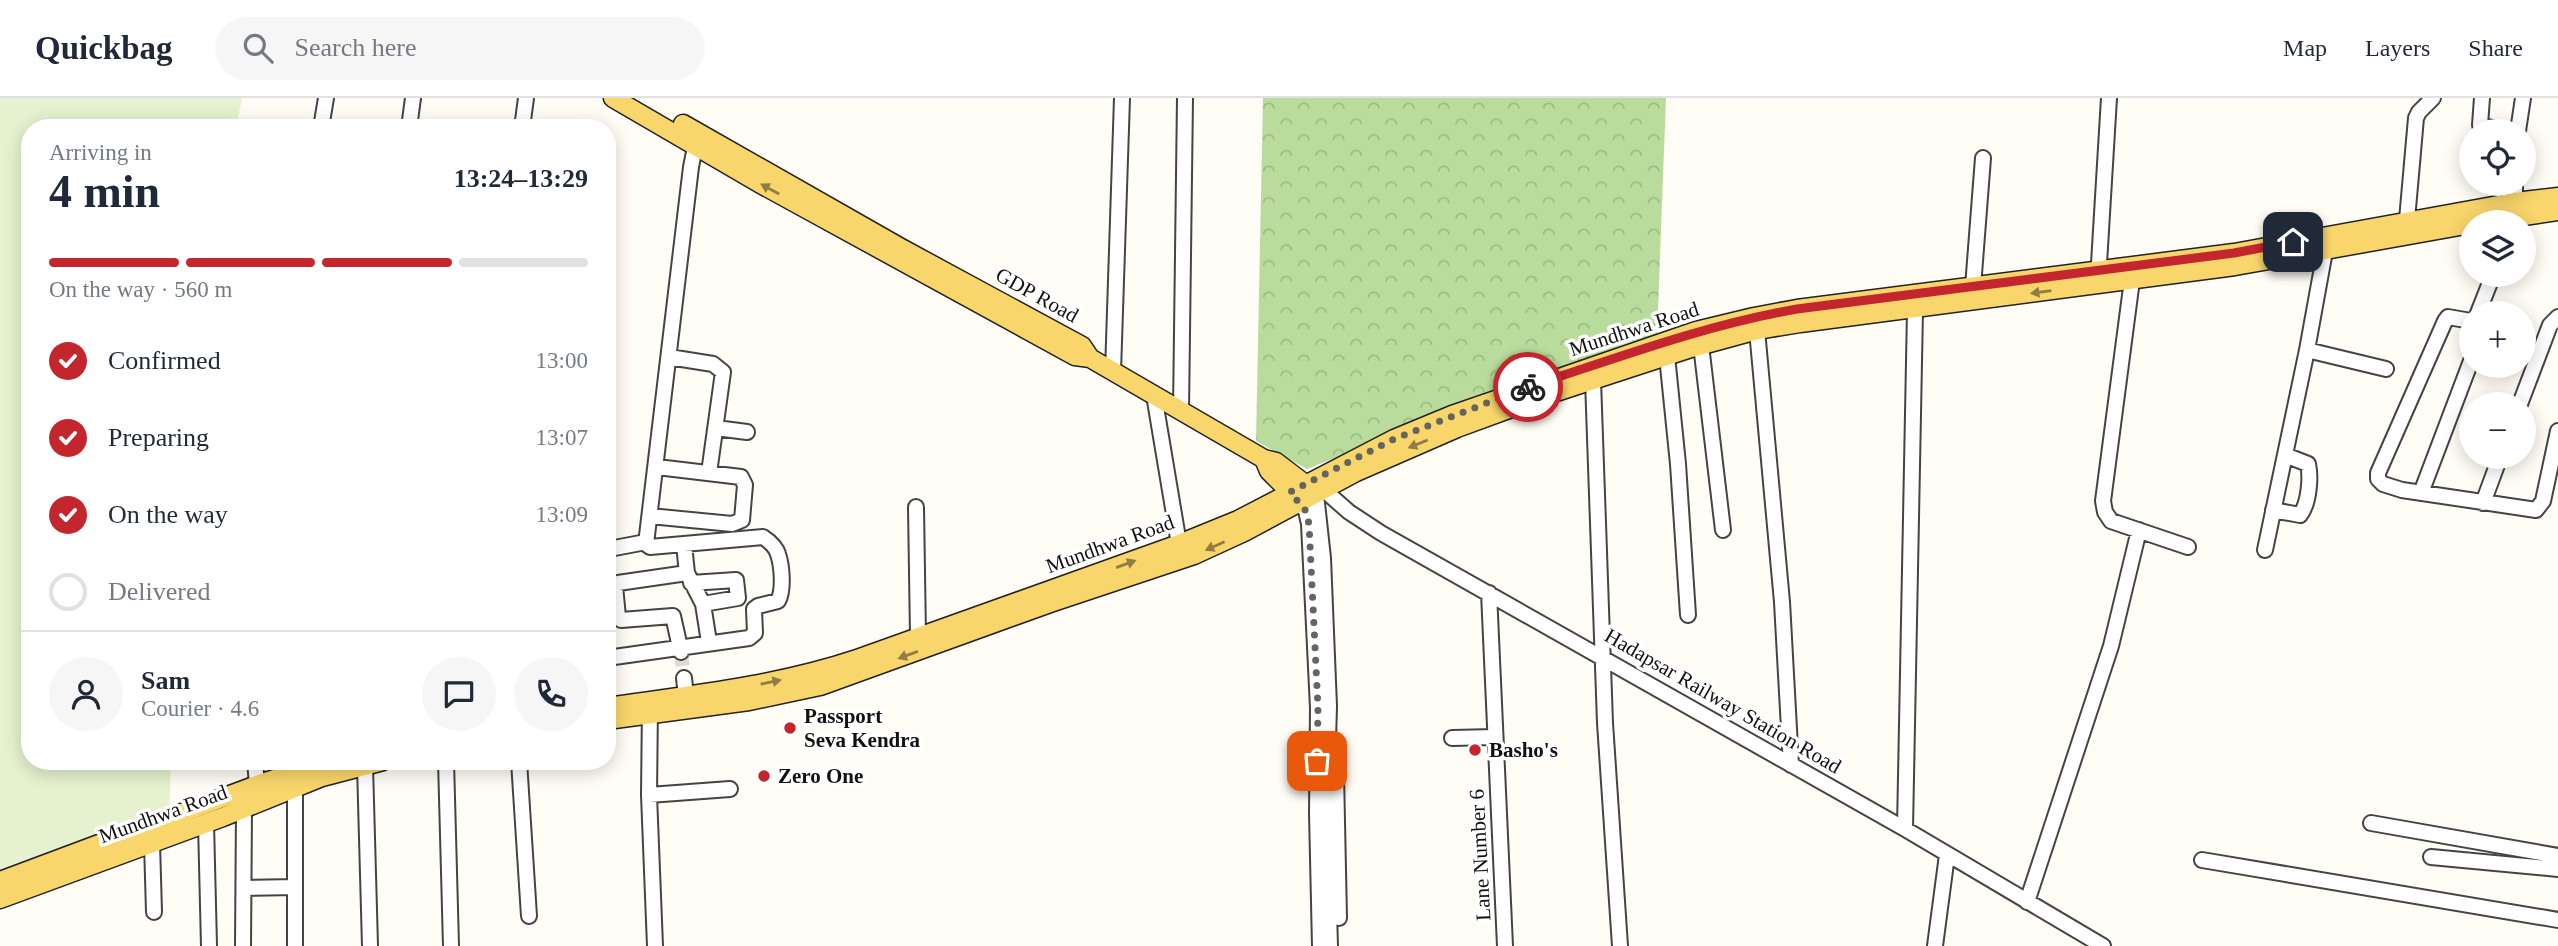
<!DOCTYPE html>
<meta charset="utf-8">
<style>
body{margin:0;font-family:Georgia,serif;background:#f6f6f7;color:#1f2937;height:100vh;display:flex;flex-direction:column;font-size:26px;white-space:nowrap}
*{box-sizing:border-box;margin:0}
p{font-size:23px;color:#747a83}
.icon{flex:none;width:38px;height:38px;fill:none;stroke:currentColor;stroke-width:2;stroke-linecap:round;stroke-linejoin:round}
.map{position:relative;flex:1;overflow:hidden}
.details{position:absolute;left:21px;top:21px;width:595px;height:651px;display:flex;flex-direction:column;background:#fff;border-radius:28px;box-shadow:0 4px 18px #0003}
.details>*{flex:none}
.fabs{position:absolute;left:2459px;top:21px;display:grid;gap:14px}
.fabs a{display:grid;place-items:center;width:77px;height:77px;border-radius:50%;background:#fff;box-shadow:0 4px 18px #0003;font-size:35px}
.pin{position:absolute;display:grid;place-items:center;width:60px;height:60px;color:#fff;margin:-30px;border-radius:14px;box-shadow:0 4px 10px #0006}
.courier{position:absolute;display:grid;place-items:center;width:70px;height:70px;margin:-35px;border:5px solid #c4262e;border-radius:50%;background:#fff;color:#222;box-shadow:0 2px 9px #0007}
.summary em{font-style:normal;font-weight:800}
.summary div{display:flex;flex-direction:column-reverse}
.summary{display:flex;align-items:center;justify-content:space-between;height:119px;padding:0 28px}
h1{font-size:46px;font-weight:800;line-height:52px}
.bar{display:grid;grid-template-columns:repeat(4,1fr);gap:10px 7px;align-content:center;height:84px;padding:0 28px}
.bar i{height:9px;border-radius:5px;background:#e0e1e3}
.bar .current{background:#c4262e}
.bar p{grid-column:span 4}
.line{display:flex;align-items:center;gap:18px;padding:0 28px;border-top:2px solid #e0e1e3}
.line div{flex:1}
.round{display:grid;place-items:center;flex:none;width:74px;height:74px;border-radius:37px;background:#f6f6f7}
ol{padding:0 28px;list-style:none}
li{display:flex;align-items:center;gap:21px;height:77px}
li p{margin-inline-start:auto}
li .icon{padding:7px;border-radius:50%;background:#c4262e;color:#fff;stroke-width:4}
li:last-child{color:#747a83}
li i{width:38px;height:38px;border:4px solid #e0e1e3;border-radius:50%}
header{display:flex;align-items:center;gap:42px;box-sizing:border-box;height:98px;padding:0 35px;background:#fff;border-bottom:2px solid #e0e1e3}
header strong{font-size:33px}
nav{display:flex;gap:38px;margin-inline-start:auto;font-size:24px}
.search{width:490px;height:63px;background:#f6f6f7;display:flex;align-items:center;gap:18px;box-sizing:border-box;padding:0 24px;border-radius:38px;color:#747a83;font-size:26px}
.map>svg:first-child{display:block}
.forest{fill:url(#forest-crowns)}
.pitch{fill:#e6f2cf}
.lines{fill:none;stroke-linecap:round;stroke-linejoin:round}
.minor-tunnel{stroke:#dbdad3;stroke-width:14;stroke-dasharray:14 7;stroke-linecap:butt}
.minor-casing{stroke:#444;stroke-width:18}
.major-casing{stroke:#222;stroke-width:21}
.minor{stroke:#fff;stroke-width:14}
.major{stroke:#f9d66b;stroke-width:18}
.oneway{fill:#917d42}
.done{stroke:#646461;stroke-width:7;stroke-dasharray:0 12.6}
.route{stroke:#c4262e;stroke-width:9}
.poi-dot{fill:#c4262e;stroke:#fff;stroke-width:2.5}
.labels{text-anchor:middle;stroke-width:7;stroke-linejoin:round;paint-order:stroke}
.street-label{font-size:21px;fill:#111;stroke:#fff}
.poi-label{font-size:21px;font-weight:bold;fill:#111;stroke:#fff;text-anchor:start}
</style>
<header>
<strong>Quickbag</strong>
<div class="search"><svg class="icon" aria-label="search" viewBox="0 0 24 24"><circle cx="10" cy="10" r="6"/><path d="M15 15l6 6"/></svg>Search here</div>
<nav><a>Map</a><a>Layers</a><a>Share</a></nav>
</header>
<div class="map">
<svg width="2558" height="848" viewBox="0 0 2558 848">
<defs>
<pattern id="forest-crowns" width="20" height="18" patternUnits="userSpaceOnUse" patternTransform="scale(1.75)"><rect width="20" height="18" fill="#b9dc9c"/><path d="M2 6a3 3 0 1 1 6 0M12 15a3 3 0 1 1 6 0" fill="none" stroke="#9ebc85"/></pattern>
</defs>
<rect width="100%" height="100%" fill="#fffdf5"/>
<path class="forest" d="M1263 0H1666L1657 237 1632 243 1307 371 1256 343Z"/>
<path class="pitch" d="M0 0H242L236 30H30V663H171L169 719 0 775Z"/>
<g class="lines">
<path class="minor-tunnel" d="M681 554 684 580"/>
<defs>
<path id="minor" d="M2482 0 2480 27 2503 33
M321 30 326 0
M409 30 413 0
M522 30 526 0
M2518 33 2523 0
M2515 113V86
M2406 133 2416 20 2419 14 2433 0
M2471 159V158
M2098 182 2109 0
M2132 182 2103 403 2105 414 2111 423 2188 449
M1973 189 1983 60
M2478 215 2493 177
M2471 223 2448 219 2445 223 2378 375V381L2383 386 2402 392 2536 412 2543 403 2558 333
M1757 232 1782 504 1791 667
M1701 247 1723 432
M2307 252 2386 271
M1667 258 1678 366 1688 517
M669 259 713 266 723 274 709 375
M1113 274 1122 0
M1593 282 1605 625 1620 848
M1154 297 1179 446
M2520 306 2550 227 2558 219
M1181 313 1185 0
M716 330 747 334
M1310 391 1316 396 1323 460 1329 608 1326 713 1330 848
M1324 392 1349 414 1381 435 1905 731 2103 848
M2421 395 2471 263
M1293 396 1306 413 1309 426 1318 610 1317 715 1320 848
M2483 405 2500 359
M916 409 918 538
M2273 412 2300 417C2309 406 2311 379 2308 366L2285 357
M650 418 732 426 742 422 745 387 741 379 657 369
M684 447 687 475 703 506 709 544
M2265 452 2307 252 2325 153
M607 453 609 451 646 444
M691 485 736 482 738 500 703 506
M1489 495 1505 848
M681 554 673 518 621 522 618 519 615 488 618 485 687 475
M607 560 749 540 755 535 754 511 758 508 778 503C784 492 782 468 778 456 776 449 769 443 763 439L650 449 646 446 691 69 697 39
M684 580 686 598
M650 608 649 697 655 848
M1452 640 1495 639
M255 663 257 687
M446 663 451 848
M519 663 529 818
M365 668 370 848
M1336 676 1339 820
M649 697 730 691
M206 725 209 848
M2371 725 2558 758
M1905 731 1915 212
M152 745 154 814
M2431 759 2558 771
M2202 762 2558 822
M244 790 295 789
M2027 804 2111 548 2139 432
M243 848 244 711
M295 848V689
M1935 848 1947 757"/>
<path id="major" d="M613 0 759 85 1075 258 1090 260 1264 361 1276 364 1305 386
M683 26 901 150 1082 248 1090 260
M2483 124 2558 113
M1264 361 1269 373 1290 394
M607 609C691 597 776 588 857 561L1179 446 1238 422 1394 341 1452 317 1696 233 1754 219 1797 211 2234 155 2515 104 2558 99
M607 622 749 603 820 588 1050 505 1194 457 1244 434 1356 374 1457 330 1547 297 1691 250 1757 232 1800 225 2235 168 2471 126
M0 783 262 685 331 663
M0 801 223 719 322 679 383 663"/>
</defs>
<use href="#minor" class="minor-casing"/>
<use href="#major" class="major-casing"/>
<use href="#minor" class="minor"/>
<use href="#major" class="major"/>
</g>
<defs><path id="oneway-solid" d="M-6-.8H1V-3.2L6.5 0L1 3.2V.8H-6Z" transform="scale(1.75)"/></defs>
<g class="oneway">
<use href="#oneway-solid" transform="translate(770 91) rotate(-151)"/>
<use href="#oneway-solid" transform="translate(2041 194) rotate(172)"/>
<use href="#oneway-solid" transform="translate(1418 346) rotate(158)"/>
<use href="#oneway-solid" transform="translate(1215 448) rotate(156)"/>
<use href="#oneway-solid" transform="translate(1126 466) rotate(-20)"/>
<use href="#oneway-solid" transform="translate(908 557) rotate(160)"/>
<use href="#oneway-solid" transform="translate(771 584) rotate(-12)"/>
</g>
<g class="lines">
<path class="done" d="M1317 663 1318 610 1309 426 1306 413 1290 394 1394 341 1528 289"/>
<path class="route" d="M1528 289C1617 260 1705 227 1797 211L2234 155 2293 144"/>
</g>
<g class="poi-dot">
<circle cx="790" cy="630" r="7"/>
<circle cx="1475" cy="652" r="7"/>
<circle cx="764" cy="678" r="7"/>
</g>
<g class="labels">
<g class="street-label">
<text transform="translate(1037 197) rotate(29)" y="7">GDP Road</text>
<text transform="translate(1634 231) rotate(-18)" y="7">Mundhwa Road</text>
<text transform="translate(1110 446) rotate(-20)" y="7">Mundhwa Road</text>
<text transform="translate(1723 603) rotate(30)" y="7">Hadapsar Railway Station Road</text>
<text transform="translate(163 716) rotate(-20)" y="7">Mundhwa Road</text>
<text transform="translate(1480 757) rotate(-93)" y="7">Lane Number 6</text>
</g>
<g class="poi-label">
<text x="804" y="625">Passport<tspan x="804" dy="24">Seva Kendra</tspan></text>
<text x="1489" y="659">Basho's</text>
<text x="778" y="685">Zero One</text>
</g>
</g>
</svg>
<div class="fabs">
<a><svg class="icon" aria-label="locate" viewBox="0 0 24 24"><circle cx="12" cy="12" r="6"/><path d="M12 2v4M12 18v4M2 12h4M18 12h4"/></svg></a>
<a><svg class="icon" aria-label="layers" viewBox="0 0 24 24"><path d="M12 4l9 5-9 5-9-5zM3 14l9 5 9-5"/></svg></a>
<a>+</a>
<a>−</a>
</div>
<div class="pin" style="left:1317px;top:663px;background:#ea580c"><svg class="icon" aria-label="bag" viewBox="0 0 24 24"><path d="M5 8h14l-1 12H6zM9 8a3 3 0 0 1 6 0"/></svg></div>
<div class="pin" style="left:2293px;top:144px;background:#1f2937"><svg class="icon" aria-label="home" viewBox="0 0 24 24"><path d="M3 11l9-7 9 7M6 9v11h12V9"/></svg></div>
<div class="courier" style="left:1528px;top:289px"><svg class="icon" aria-label="bike" viewBox="0 0 24 24"><circle cx="6" cy="16" r="4"/><circle cx="18" cy="16" r="4"/><path d="M6 16l4-8h5l3 8M10 8l3 8H6M13 5h3"/></svg></div>
<section class="details">
<div class="summary"><div><h1>4 min</h1><p>Arriving in</p></div><em>13:24–13:29</em></div>
<div class="bar"><i class="current"></i><i class="current"></i><i class="current"></i><i></i><p>On the way · 560 m</p></div>
<ol>
<li><svg class="icon" aria-label="check" viewBox="0 0 24 24"><path d="M5 12l5 5 9-10"/></svg>Confirmed<p>13:00</p></li>
<li><svg class="icon" aria-label="check" viewBox="0 0 24 24"><path d="M5 12l5 5 9-10"/></svg>Preparing<p>13:07</p></li>
<li><svg class="icon" aria-label="check" viewBox="0 0 24 24"><path d="M5 12l5 5 9-10"/></svg>On the way<p>13:09</p></li>
<li><i></i>Delivered</li>
</ol>
<div class="line" style="height:126px"><a class="round"><svg class="icon" aria-label="person" viewBox="0 0 24 24"><circle cx="12" cy="8" r="4"/><path d="M4 21q1-7 8-7t8 7"/></svg></a><div><b>Sam</b><p>Courier · 4.6</p></div><a class="round"><svg class="icon" aria-label="chat" viewBox="0 0 24 24"><path d="M4 5h16v11H9l-5 4z"/></svg></a><a class="round"><svg class="icon" aria-label="phone" viewBox="0 0 24 24"><path d="M5 4h4l2 5-3 2q2 4 5 5l2-3 5 2v4C11 20 4 13 5 4z"/></svg></a></div>
</section>
</div>
